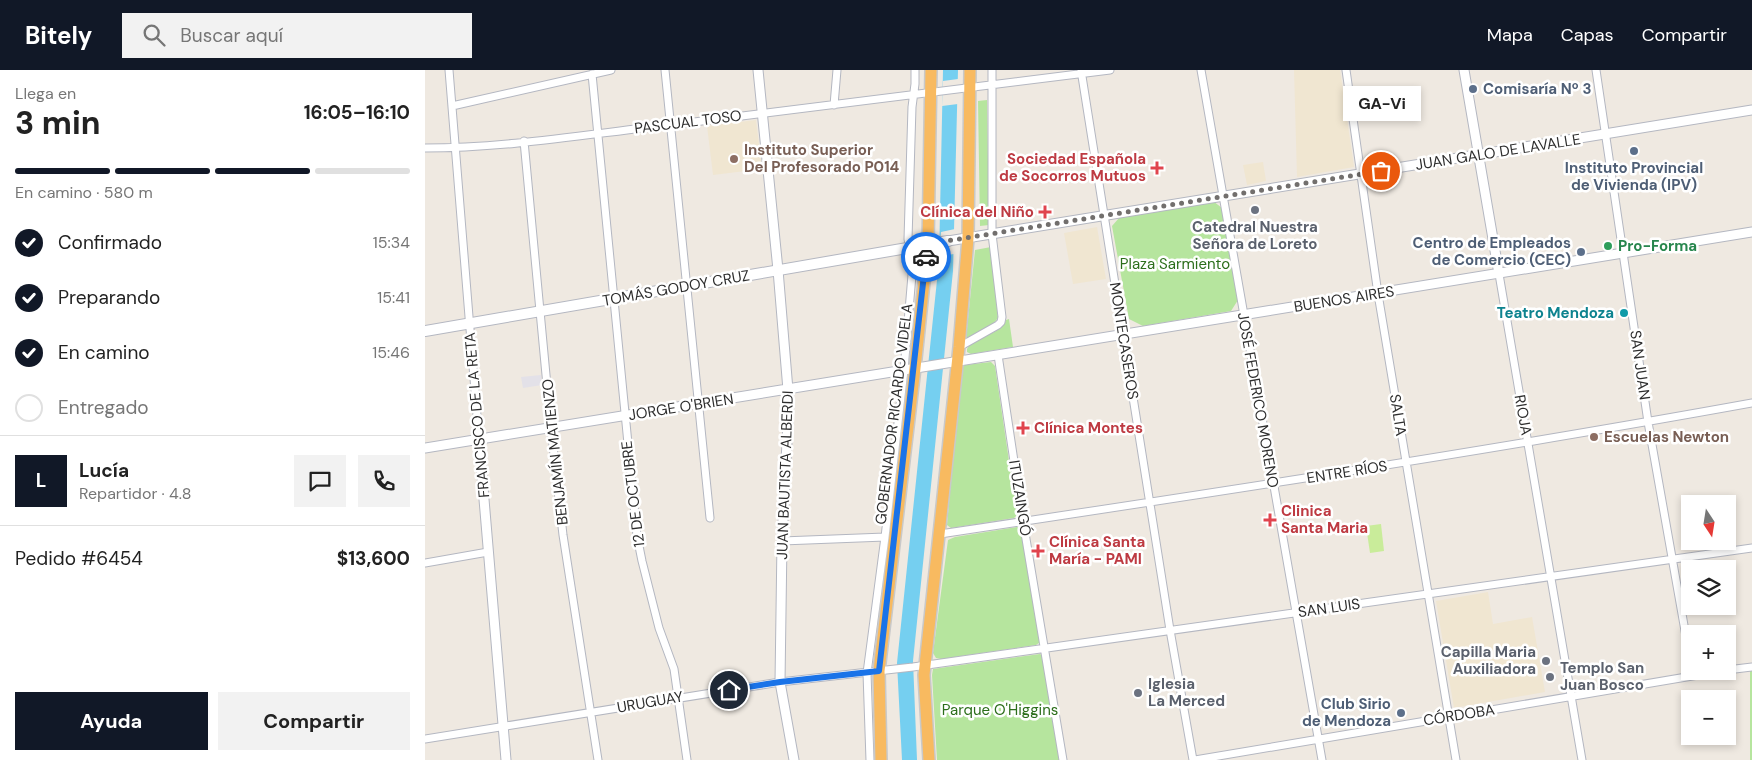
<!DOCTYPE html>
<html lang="es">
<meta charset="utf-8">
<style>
body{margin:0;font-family:"DM Sans",sans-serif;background:#f2f2f2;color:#222;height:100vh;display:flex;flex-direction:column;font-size:19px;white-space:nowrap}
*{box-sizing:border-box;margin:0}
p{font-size:16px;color:#767676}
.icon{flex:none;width:28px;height:28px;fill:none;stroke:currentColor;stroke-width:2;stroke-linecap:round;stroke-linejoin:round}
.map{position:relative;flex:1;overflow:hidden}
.sheet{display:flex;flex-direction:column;background:#fff;width:425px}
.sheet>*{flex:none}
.needle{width:32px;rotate:168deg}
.fabs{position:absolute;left:1256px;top:425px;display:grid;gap:10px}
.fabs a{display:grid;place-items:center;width:55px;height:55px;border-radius:0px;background:#fff;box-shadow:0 2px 8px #0003;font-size:25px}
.pin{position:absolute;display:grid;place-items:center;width:42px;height:42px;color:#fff;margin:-21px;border:2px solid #fff;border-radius:50%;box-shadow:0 1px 5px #0007}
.courier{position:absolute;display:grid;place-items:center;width:50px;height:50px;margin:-25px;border:4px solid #1a73e8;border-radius:50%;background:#fff;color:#222;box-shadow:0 1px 6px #0007}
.bubble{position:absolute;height:35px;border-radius:0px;background:#fff;box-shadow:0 2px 8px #0003;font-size:16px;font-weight:700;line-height:35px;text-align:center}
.headline em{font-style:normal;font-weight:700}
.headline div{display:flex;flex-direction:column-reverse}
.headline{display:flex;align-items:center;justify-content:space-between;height:85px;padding:0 15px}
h1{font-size:32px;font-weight:700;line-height:38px}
.bar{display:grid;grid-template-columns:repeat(4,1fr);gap:8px 5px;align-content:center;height:60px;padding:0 15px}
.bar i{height:6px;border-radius:4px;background:#e0e0e0}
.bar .selected{background:#111827}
.bar p{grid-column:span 4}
.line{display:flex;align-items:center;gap:12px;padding:0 15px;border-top:1px solid #e0e0e0}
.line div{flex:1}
.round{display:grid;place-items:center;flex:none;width:52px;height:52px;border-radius:0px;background:#f2f2f2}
ol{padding:0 15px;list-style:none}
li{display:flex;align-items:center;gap:15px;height:55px}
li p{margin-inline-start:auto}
li .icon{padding:5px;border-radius:50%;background:#111827;color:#fff;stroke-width:4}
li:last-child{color:#767676}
li i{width:28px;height:28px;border:2px solid #e0e0e0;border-radius:50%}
.primary-button{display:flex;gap:10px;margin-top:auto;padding:10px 15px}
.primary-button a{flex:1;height:58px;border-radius:0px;background:#111827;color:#fff;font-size:20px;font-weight:700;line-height:58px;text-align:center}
.primary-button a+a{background:#f2f2f2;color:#222}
header{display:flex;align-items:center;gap:30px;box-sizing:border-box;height:70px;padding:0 25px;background:#111827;color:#fff}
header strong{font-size:24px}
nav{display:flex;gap:28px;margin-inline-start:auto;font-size:18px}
.search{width:350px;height:45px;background:#f2f2f2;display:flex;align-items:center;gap:12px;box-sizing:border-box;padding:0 18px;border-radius:0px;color:#767676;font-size:19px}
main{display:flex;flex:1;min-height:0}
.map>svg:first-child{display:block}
.industrial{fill:#e3e1e8}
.education{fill:#f0e6d1}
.green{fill:#b6e59e}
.pitch{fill:#c9ec9a}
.water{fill:#75cff0}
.pier{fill:#efe9e1}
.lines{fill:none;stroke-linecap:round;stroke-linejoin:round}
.minor-casing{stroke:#b4b7c1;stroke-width:9}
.tertiary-casing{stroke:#b4b7c1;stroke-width:11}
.secondary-casing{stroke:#b4b7c1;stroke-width:12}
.trunk-casing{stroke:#c9c9c9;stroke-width:14}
.minor{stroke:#fff;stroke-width:7}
.tertiary{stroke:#fff;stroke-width:9}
.secondary{stroke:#fff;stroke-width:10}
.trunk{stroke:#f8ba60;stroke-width:11}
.done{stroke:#726f6d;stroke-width:5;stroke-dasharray:0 9}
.route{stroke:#1a73e8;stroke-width:6}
.service-dot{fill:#5c6f8a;stroke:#fff;stroke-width:2}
.education-dot{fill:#8d6e63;stroke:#fff;stroke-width:2}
.health-dot{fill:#e0444e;stroke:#fff;stroke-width:2}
.worship-dot{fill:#6b7280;stroke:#fff;stroke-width:2}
.leisure-dot{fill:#2e9e5b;stroke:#fff;stroke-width:2}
.culture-dot{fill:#0f9aa8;stroke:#fff;stroke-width:2}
.labels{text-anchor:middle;stroke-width:5;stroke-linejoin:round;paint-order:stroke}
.service-label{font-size:15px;font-weight:bold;fill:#4e5e75;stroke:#fff;text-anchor:end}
.street-label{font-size:15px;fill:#2e2e2e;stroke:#fff}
.education-label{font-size:15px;font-weight:bold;fill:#785e54;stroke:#fff;text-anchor:start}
.health-label{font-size:15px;font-weight:bold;fill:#be3a42;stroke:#fff;text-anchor:start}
.worship-label{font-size:15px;font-weight:bold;fill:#5b616d;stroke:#fff;text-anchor:start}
.leisure-label{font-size:15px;font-weight:bold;fill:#27864d;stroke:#fff;text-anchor:start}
.park-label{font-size:15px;fill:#2c6e1b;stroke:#fff}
.culture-label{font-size:15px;font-weight:bold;fill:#0d838f;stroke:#fff;text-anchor:end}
</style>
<header>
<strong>Bitely</strong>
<div class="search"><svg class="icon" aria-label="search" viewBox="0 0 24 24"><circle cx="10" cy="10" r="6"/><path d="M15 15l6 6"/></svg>Buscar aquí</div>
<nav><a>Mapa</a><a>Capas</a><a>Compartir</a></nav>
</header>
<main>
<section class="sheet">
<div class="headline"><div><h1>3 min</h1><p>Llega en</p></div><em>16:05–16:10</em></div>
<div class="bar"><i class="selected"></i><i class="selected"></i><i class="selected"></i><i></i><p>En camino · 580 m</p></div>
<ol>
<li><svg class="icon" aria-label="check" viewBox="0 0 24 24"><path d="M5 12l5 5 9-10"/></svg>Confirmado<p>15:34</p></li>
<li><svg class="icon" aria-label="check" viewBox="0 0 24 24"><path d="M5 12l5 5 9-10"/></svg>Preparando<p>15:41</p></li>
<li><svg class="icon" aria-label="check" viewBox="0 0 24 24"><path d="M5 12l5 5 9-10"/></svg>En camino<p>15:46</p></li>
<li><i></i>Entregado</li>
</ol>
<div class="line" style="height:90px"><b class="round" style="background:#111827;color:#fff">L</b><div><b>Lucía</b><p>Repartidor · 4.8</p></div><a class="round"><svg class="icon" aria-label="chat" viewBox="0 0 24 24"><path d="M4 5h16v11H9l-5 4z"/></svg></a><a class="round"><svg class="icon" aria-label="phone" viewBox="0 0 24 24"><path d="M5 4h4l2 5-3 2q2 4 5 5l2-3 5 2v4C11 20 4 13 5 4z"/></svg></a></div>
<div class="line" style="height:65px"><div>Pedido #6454</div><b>$13,600</b></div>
<div class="primary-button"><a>Ayuda</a><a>Compartir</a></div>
</section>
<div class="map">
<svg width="1327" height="690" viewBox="0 0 1327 690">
<rect width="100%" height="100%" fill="#efe9e1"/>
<path class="industrial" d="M116 305 117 315 98 318 96 307Z"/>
<path class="education" d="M869 0H915L929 97 872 107Z
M331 50 337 99 288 105 282 56Z
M838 92 841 111 822 115 818 95Z
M672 157 681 209 648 214 639 163Z
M1063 522 1068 554 1107 547 1120 622 1029 638 1011 531Z"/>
<path class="green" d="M562 30 564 155 555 156 553 31Z
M788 131 797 138 813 230 806 241 718 256 704 249 687 156 694 148Z
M566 177 573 248 568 254 541 269 550 180Z
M584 249 588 277 546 284 542 282V279C550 265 575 266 581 250Z
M566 292 570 296 592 445 589 448 526 458 522 455 536 298 540 295Z
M592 457 597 459 615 570 614 573 611 575 516 589 511 588 508 583 523 470 530 467Z
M615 584 619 587 634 690H512L507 605 508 599Z
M1325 597H1327V690H1325Z"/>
<path class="pitch" d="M956 454 959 481 945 483 941 456Z"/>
<path class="water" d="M518 0H533L528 201 488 591 492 690H477L472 593 514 191Z"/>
<path class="pier" d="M533 9V34L517 36 518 11Z
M530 159 529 184 514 186 516 162Z"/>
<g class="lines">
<defs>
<path id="minor" d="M24 0 54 370
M240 0 285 448
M656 0 745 560 768 690
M776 0 897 690
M921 0 953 224 1031 690
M1171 0 1223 352 1265 589
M167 4 212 466 217 491 234 558 249 599 262 690
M409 35 412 0
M27 36 186 0
M99 71 126 358 138 465 173 690
M0 78C84 78 169 63 253 54 397 37 541 19 685 0
M1074 204 1157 690
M534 277 573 255 576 252 577 247 567 164V0
M573 285 598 451 638 690
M515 464C786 423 1057 382 1327 333
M357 471 460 467
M0 493 63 482
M1302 600 1327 597
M0 669 355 612 488 597 1327 478
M445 690 442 603 460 467 479 300 488 193 483 169 487 37 490 14V0
M770 690 1297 601"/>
<path id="tertiary" d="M333 0 353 200 364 332 357 471 355 612 369 690
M1039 0 1074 204
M523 171 1327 40
M54 370 81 690
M0 378 1327 162"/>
<path id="secondary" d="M0 261 523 171"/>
<path id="trunk" d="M456 690 454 601 490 298 503 174 506 0
M504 690 499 605 534 277 543 168 545 0"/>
</defs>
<use href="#minor" class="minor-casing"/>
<use href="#tertiary" class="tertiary-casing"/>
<use href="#secondary" class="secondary-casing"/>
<use href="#trunk" class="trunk-casing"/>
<use href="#minor" class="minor"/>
<use href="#tertiary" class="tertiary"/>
<use href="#secondary" class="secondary"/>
<use href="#trunk" class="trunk"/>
</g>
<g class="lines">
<path class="done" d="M501 187 503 174 956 101"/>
<path class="route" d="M304 620 355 612 454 601 501 187"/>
</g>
<g class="service-dot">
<circle cx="1048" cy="19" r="5"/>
<circle cx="1209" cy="81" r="5"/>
<circle cx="1156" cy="182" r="5"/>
<circle cx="976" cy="643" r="5"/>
</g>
<g class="education-dot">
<circle cx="309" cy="89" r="5"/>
<circle cx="1169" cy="367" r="5"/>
</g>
<g class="health-dot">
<path d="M729.5 90.5h5v5h5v5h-5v5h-5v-5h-5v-5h5z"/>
<path d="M617.5 134.5h5v5h5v5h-5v5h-5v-5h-5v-5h5z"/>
<path d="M595.5 350.5h5v5h5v5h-5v5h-5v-5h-5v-5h5z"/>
<path d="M842.5 442.5h5v5h5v5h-5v5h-5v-5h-5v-5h5z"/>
<path d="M610.5 473.5h5v5h5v5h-5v5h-5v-5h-5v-5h5z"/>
</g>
<g class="worship-dot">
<circle cx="830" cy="140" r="5"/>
<circle cx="1121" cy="591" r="5"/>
<circle cx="1125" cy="607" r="5"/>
<circle cx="713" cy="623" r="5"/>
</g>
<circle class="leisure-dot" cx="1183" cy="176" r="5"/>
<circle class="culture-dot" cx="1199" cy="243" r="5"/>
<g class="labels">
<g class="service-label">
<text x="1058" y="24" text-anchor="start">Comisaría Nº 3</text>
<text x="1209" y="103" text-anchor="middle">Instituto Provincial<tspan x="1209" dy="17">de Vivienda (IPV)</tspan></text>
<text x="1146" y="178">Centro de Empleados<tspan x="1146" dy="17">de Comercio (CEC)</tspan></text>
<text x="966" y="639">Club Sirio<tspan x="966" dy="17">de Mendoza</tspan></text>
</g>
<g class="street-label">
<text transform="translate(263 52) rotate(-7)" y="5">PASCUAL TOSO</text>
<text transform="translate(1073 82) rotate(-9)" y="5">JUAN GALO DE LAVALLE</text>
<text transform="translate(251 218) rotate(-10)" y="5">TOMÁS GODOY CRUZ</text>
<text transform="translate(919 229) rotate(-9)" y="5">BUENOS AIRES</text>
<text transform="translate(699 271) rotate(81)" y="5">MONTECASEROS</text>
<text transform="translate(1215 295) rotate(82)" y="5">SAN JUAN</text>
<text transform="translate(833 330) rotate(80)" y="5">JOSÉ FEDERICO MORENO</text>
<text transform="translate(256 337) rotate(-9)" y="5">JORGE O'BRIEN</text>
<text transform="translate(469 344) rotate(-83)" y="5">GOBERNADOR RICARDO VIDELA</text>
<text transform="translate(52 345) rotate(-95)" y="5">FRANCISCO DE LA RETA</text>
<text transform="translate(973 345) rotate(81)" y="5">SALTA</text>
<text transform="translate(1098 345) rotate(80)" y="5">RIOJA</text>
<text transform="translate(130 382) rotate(-96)" y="5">BENJAMÍN MATIENZO</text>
<text transform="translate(922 402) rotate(-9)" y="5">ENTRE RÍOS</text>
<text transform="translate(360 405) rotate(-88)" y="5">JUAN BAUTISTA ALBERDI</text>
<text transform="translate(208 424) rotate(-97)" y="5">12 DE OCTUBRE</text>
<text transform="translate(595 428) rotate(81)" y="5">ITUZAINGÓ</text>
<text transform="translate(904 538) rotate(-8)" y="5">SAN LUIS</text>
<text transform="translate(225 632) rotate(-10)" y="5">URUGUAY</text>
<text transform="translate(1034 645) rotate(-9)" y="5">CÓRDOBA</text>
</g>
<g class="education-label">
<text x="319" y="85">Instituto Superior<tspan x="319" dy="17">Del Profesorado P014</tspan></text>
<text x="1179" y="372">Escuelas Newton</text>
</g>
<g class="health-label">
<text x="721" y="94" text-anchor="end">Sociedad Española<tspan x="721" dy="17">de Socorros Mutuos</tspan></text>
<text x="609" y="147" text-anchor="end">Clínica del Niño</text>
<text x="609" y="363">Clínica Montes</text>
<text x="856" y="446">Clinica<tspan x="856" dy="17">Santa Maria</tspan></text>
<text x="624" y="477">Clínica Santa<tspan x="624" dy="17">María - PAMI</tspan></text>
</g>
<g class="worship-label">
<text x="830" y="162" text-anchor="middle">Catedral Nuestra<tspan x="830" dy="17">Señora de Loreto</tspan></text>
<text x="1111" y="587" text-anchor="end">Capilla Maria<tspan x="1111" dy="17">Auxiliadora</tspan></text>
<text x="1135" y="603">Templo San<tspan x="1135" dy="17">Juan Bosco</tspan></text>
<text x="723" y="619">Iglesia<tspan x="723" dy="17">La Merced</tspan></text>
</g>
<g class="leisure-label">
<text x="1193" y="181">Pro-Forma</text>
</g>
<g class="park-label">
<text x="750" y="199">Plaza Sarmiento</text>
<text x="575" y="645">Parque O'Higgins</text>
</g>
<g class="culture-label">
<text x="1189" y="248">Teatro Mendoza</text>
</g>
</g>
</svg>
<div class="fabs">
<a><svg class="needle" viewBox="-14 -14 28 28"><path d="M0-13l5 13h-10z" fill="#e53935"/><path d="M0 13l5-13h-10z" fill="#767676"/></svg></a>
<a><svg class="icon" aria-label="layers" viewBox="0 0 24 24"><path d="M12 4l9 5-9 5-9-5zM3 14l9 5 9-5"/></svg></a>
<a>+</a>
<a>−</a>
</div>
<div class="pin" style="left:956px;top:101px;background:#ea580c"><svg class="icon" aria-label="bag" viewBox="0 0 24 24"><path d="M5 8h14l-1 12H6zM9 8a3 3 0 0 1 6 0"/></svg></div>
<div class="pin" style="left:304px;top:620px;background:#1f2937"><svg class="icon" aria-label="home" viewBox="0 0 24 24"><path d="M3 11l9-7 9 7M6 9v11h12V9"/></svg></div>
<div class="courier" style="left:501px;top:187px"><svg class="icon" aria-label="car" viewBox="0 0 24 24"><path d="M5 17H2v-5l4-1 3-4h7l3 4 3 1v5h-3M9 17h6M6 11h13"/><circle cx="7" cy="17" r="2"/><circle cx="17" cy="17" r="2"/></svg></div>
<div class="bubble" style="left:918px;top:16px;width:78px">GA-Vi</div>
</div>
</main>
